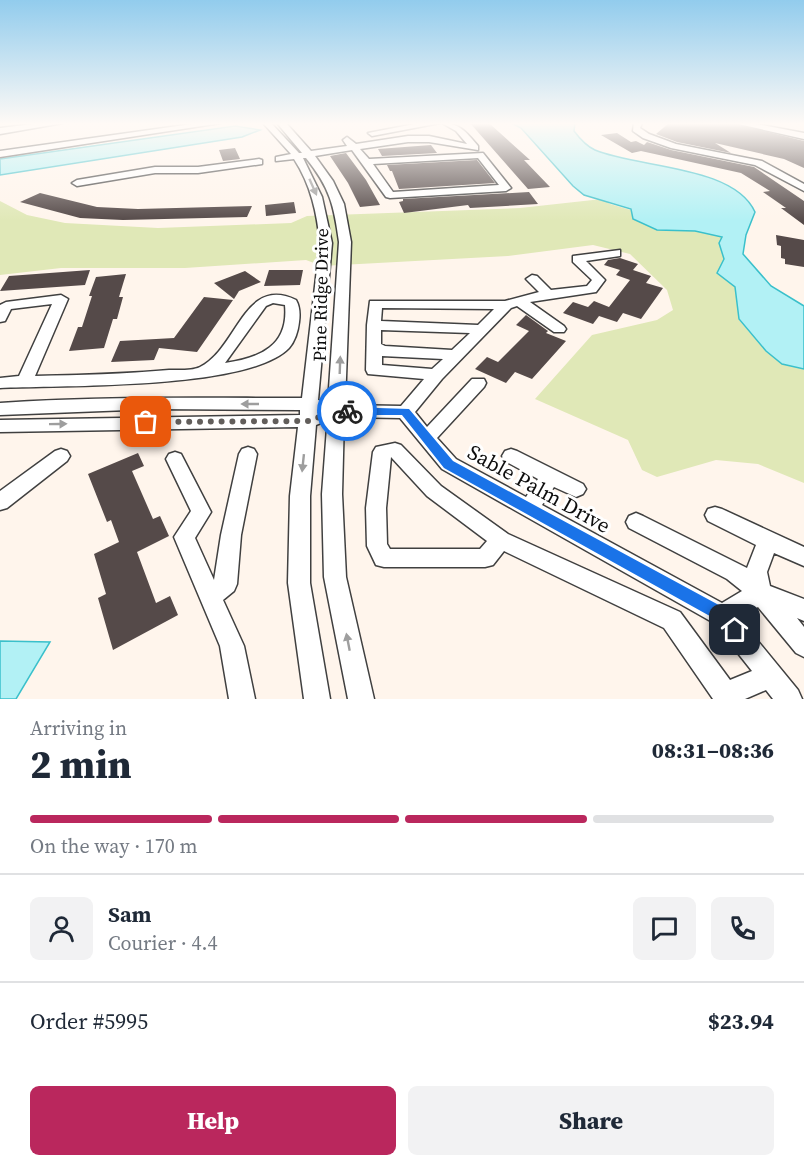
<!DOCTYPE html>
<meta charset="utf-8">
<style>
body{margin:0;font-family:"Source Serif 4",serif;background:#f2f2f3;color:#1f2937;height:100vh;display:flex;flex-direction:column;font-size:22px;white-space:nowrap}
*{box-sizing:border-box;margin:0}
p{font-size:20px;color:#747a83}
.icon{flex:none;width:33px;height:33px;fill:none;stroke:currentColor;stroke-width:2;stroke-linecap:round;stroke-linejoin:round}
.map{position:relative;height:699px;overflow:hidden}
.drawer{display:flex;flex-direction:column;background:#fff;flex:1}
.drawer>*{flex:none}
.pin{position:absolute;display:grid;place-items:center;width:51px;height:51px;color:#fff;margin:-26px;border-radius:12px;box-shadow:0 3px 9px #0006}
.courier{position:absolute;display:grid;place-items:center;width:60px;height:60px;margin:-30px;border:4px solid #1a73e8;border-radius:50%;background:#fff;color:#222;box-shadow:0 2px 8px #0007}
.headline em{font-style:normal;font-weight:800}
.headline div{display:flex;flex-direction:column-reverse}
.headline{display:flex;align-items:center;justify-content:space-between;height:102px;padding:0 30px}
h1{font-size:39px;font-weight:800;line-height:45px}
.bar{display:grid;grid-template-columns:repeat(4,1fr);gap:9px 6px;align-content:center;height:72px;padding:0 30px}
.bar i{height:8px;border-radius:4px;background:#e0e1e3}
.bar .current{background:#ba275d}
.bar p{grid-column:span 4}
.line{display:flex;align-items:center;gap:15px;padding:0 30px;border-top:2px solid #e0e1e3}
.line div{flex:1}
.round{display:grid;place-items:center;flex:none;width:63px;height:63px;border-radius:9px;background:#f2f2f3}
.primary-button{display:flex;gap:12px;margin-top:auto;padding:12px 30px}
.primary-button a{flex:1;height:69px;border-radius:9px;background:#ba275d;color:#fff;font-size:24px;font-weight:800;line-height:69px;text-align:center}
.primary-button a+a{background:#f2f2f3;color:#1f2937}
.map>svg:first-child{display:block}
.green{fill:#e0e8b7}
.water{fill:#b2f1f5;stroke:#3ac0cb;stroke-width:1.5}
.building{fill:#554a49}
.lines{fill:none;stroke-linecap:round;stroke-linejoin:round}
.minor-casing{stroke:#404040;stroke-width:3}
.minor{fill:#fff;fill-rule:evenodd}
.oneway{fill:#9e9e9e}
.route{fill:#1a73e8}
.done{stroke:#625e5b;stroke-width:6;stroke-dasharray:0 10.8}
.labels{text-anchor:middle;stroke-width:6;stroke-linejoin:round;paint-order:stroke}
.street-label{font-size:18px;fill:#0d0d0d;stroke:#fff}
.near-street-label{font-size:21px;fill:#0d0d0d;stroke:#fff}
</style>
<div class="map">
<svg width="804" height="699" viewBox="0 0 804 699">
<rect width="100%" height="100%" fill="#fff5ec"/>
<path class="green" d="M602 199 610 204 723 237 719 243 735 287 739 320 766 351 782 363 804 369V483L758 464 716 460 657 477 642 470 628 440 535 399 592 335 657 320 673 310 667 290 630 254 593 245 508 256 322 266 306 260 185 268H61L0 275V201L27 215 65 223 158 228 291 223 307 216 520 208Z"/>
<path class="water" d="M511 123H575L574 131C580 139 586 146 595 150 637 168 734 165 755 212L746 235 743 254 771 286 804 306V369L782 364 766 351 739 319 735 287 717 273 724 259 719 243 722 237 695 231 657 230 633 219 631 209 584 195 573 186 521 128Z
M235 126 260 130 242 137 0 175V159Z
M0 641 50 642 16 699H0Z"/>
<path class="building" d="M470 123H489L530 160H524L550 187 528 189Z
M669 123H732L804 141V168L784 159 715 143 731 153 677 142 656 134Z
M617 133 631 142 636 141 644 145 647 142 671 150 754 167 804 201V225L781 208H786L763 192 770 191 741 173 641 151 632 153 601 135Z
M431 145 437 153 382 156 378 149Z
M235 148 240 159 223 161 219 150Z
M346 153 366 180 380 205 360 207 348 183 330 156Z
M477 160 495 183 399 189 392 171H390L387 165Z
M529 192 538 204 470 208 468 205 404 213 399 202 403 201V199Z
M40 193 97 207 138 209 252 206 247 217 123 220 80 218 20 202Z
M294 202 296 213 266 216 265 205Z
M776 235 804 240V267L785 264V259L781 258V246L777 245Z
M620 258 638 264 633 270 651 276 646 283 663 288 641 319 623 313 617 322 599 316 593 324 563 313 573 302 588 307 594 301 609 307 630 280 616 275 620 270 604 265 608 260Z
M90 270 85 285 0 291 9 276Z
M269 270H303L300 285 264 286Z
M245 271 261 282 239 291 234 299 214 283Z
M126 274 119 297H123L117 319H113L104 348 69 351 78 327H82L92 296H89L96 277Z
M204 297 233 300 197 352 159 348 154 360 111 362 120 341 174 338Z
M526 315 548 331 546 333 566 341 532 379 515 372 506 383 475 369 487 357 498 362 529 331 516 325Z
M138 453 144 466 132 471 153 519 160 516 169 536 137 552 156 603 170 596 178 615 113 650 98 598 106 594 94 554 119 542 111 520 107 522 88 474Z"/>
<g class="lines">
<defs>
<path id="minor" d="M41 123H63L0 134V128Z
M199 123H221L0 157V151Z
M263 123H271L299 153H302L277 123H286L311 151 347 146 343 140 347 137 356 144 408 136H429L467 144 456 131 442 123C460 123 467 133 478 146V150L429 142H408L360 149 369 159 483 153 511 188 506 191 390 198 386 197 352 150 315 156 333 181 344 204 351 242 345 405 401 406 424 379 368 374 366 370 367 325 370 301H505L539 292 526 279 532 275 537 276 551 290 587 286 592 280 573 262V256L620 250V256L586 261 605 280 596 292 530 302 564 326 566 329 564 332H554L517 306 511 308 442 379 415 412 427 427 472 379H484L486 383 484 387 437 438 456 459 526 497 538 479 505 461 502 456 505 451 511 449 517 451 583 484 586 489 583 494 576 497 554 487 542 505 722 603 742 591 727 579 629 528 626 522 629 516 636 513 643 516 747 568 756 545 708 521 705 515 708 509 715 507 722 509 804 547V566L774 553 767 572 770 586 804 599V621L797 618 804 627V657L796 653 758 607 739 618 798 690 802 699H773L766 690 745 699H713L664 628 504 551 493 565 485 567H384L376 565 367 546 366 508 373 452 376 447 395 443 401 445 441 486 508 534 680 612 730 680 752 671 714 623 442 469 400 418 344 417 342 494 346 577 374 699H348L324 577 322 494 328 414 317 412 324 419 321 423 316 425 310 496V583L330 699H304L288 583 290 496 298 427 0 432V420L300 415V410L155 409 0 415V403C100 396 201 398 302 398L320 243C317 213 311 185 294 159L276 161V157L291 154ZM303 158H306C330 188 334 205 339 242L328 403 318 400 332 243 322 197ZM478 158 499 185 393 192 373 164ZM382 308 494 309 478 325 381 321ZM381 330 470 333 452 350 385 346 381 344ZM382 356 443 359 432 369 382 365ZM391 457 427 496 487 541 480 549H390L387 544 386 508Z
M420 123H440L372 136 368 133Z
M634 123H642L640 128 649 134 676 144 762 161 804 184V191L755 165 671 148 643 138 633 131Z
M734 123H751L804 133V139Z
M259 159 262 160V164L198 173H155L77 186 72 183 77 180 155 167H198Z
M61 295 68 299 35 376C80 375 124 374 169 370 178 370 192 371 200 367 238 348 244 275 296 300 300 307 300 315 299 322 298 331 295 341 289 348 249 390 61 385 0 388V378L19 376 52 304 11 309 5 321 0 322V305L6 302ZM273 303 285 305C289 346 260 358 225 363L266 306Z
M248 447 254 449 257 454 241 535 237 584 234 591 223 600 244 646 255 699H229L220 646 174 537 191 511 166 459 169 454 175 452 181 454 211 512 195 538 214 580 221 535 239 454 242 449Z
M61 449 67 451 70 456 67 461 7 508 0 510V491L55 451Z"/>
</defs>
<use href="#minor" class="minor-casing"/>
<use href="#minor" class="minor"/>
</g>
<defs><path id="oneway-solid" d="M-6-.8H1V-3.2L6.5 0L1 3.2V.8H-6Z" transform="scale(1.5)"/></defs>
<g class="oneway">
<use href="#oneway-solid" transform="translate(313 187) rotate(66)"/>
<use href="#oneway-solid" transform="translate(340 365) rotate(-88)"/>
<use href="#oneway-solid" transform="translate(250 404) rotate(-180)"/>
<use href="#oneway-solid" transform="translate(58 424) rotate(-1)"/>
<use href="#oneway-solid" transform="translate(303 463) rotate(96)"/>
<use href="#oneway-solid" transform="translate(348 642) rotate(-101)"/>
</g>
<linearGradient id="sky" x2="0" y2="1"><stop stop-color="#92cced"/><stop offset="0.56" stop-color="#fffaf6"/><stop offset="1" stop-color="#fffaf6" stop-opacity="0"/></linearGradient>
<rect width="804" height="221" fill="url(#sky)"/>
<path class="route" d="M347 407 409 409 453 461 728 610 742 630 740 635 735 638 729 635 717 620 444 468 402 415H347L342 411Z"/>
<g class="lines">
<path class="done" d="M146 422 308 421 338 411H347"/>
</g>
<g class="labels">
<g class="street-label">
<text transform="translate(321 295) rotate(-89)" y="6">Pine Ridge Drive</text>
</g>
<g class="near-street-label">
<text transform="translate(539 489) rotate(29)" y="7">Sable Palm Drive</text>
</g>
</g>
</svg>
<div class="pin" style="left:146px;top:422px;background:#ea580c"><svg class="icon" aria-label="bag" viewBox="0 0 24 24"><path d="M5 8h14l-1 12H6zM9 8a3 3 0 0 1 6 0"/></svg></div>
<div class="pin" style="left:735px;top:630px;background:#1f2937"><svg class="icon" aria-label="home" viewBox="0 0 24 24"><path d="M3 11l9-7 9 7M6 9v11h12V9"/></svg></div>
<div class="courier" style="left:347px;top:411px"><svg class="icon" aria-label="bike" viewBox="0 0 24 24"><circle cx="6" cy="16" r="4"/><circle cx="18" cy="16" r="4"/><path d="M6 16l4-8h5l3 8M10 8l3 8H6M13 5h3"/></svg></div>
</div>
<section class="drawer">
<div class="headline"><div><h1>2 min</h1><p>Arriving in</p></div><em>08:31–08:36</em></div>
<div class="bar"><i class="current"></i><i class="current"></i><i class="current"></i><i></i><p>On the way · 170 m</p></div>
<div class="line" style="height:108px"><a class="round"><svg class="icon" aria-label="person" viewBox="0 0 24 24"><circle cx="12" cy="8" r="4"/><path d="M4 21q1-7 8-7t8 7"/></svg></a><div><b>Sam</b><p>Courier · 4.4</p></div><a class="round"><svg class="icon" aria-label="chat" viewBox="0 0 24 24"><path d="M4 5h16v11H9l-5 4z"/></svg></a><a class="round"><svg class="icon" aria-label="phone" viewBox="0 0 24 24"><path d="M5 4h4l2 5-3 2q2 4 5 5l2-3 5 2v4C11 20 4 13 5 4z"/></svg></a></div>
<div class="line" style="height:78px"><div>Order #5995</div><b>$23.94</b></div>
<div class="primary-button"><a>Help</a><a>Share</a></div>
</section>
